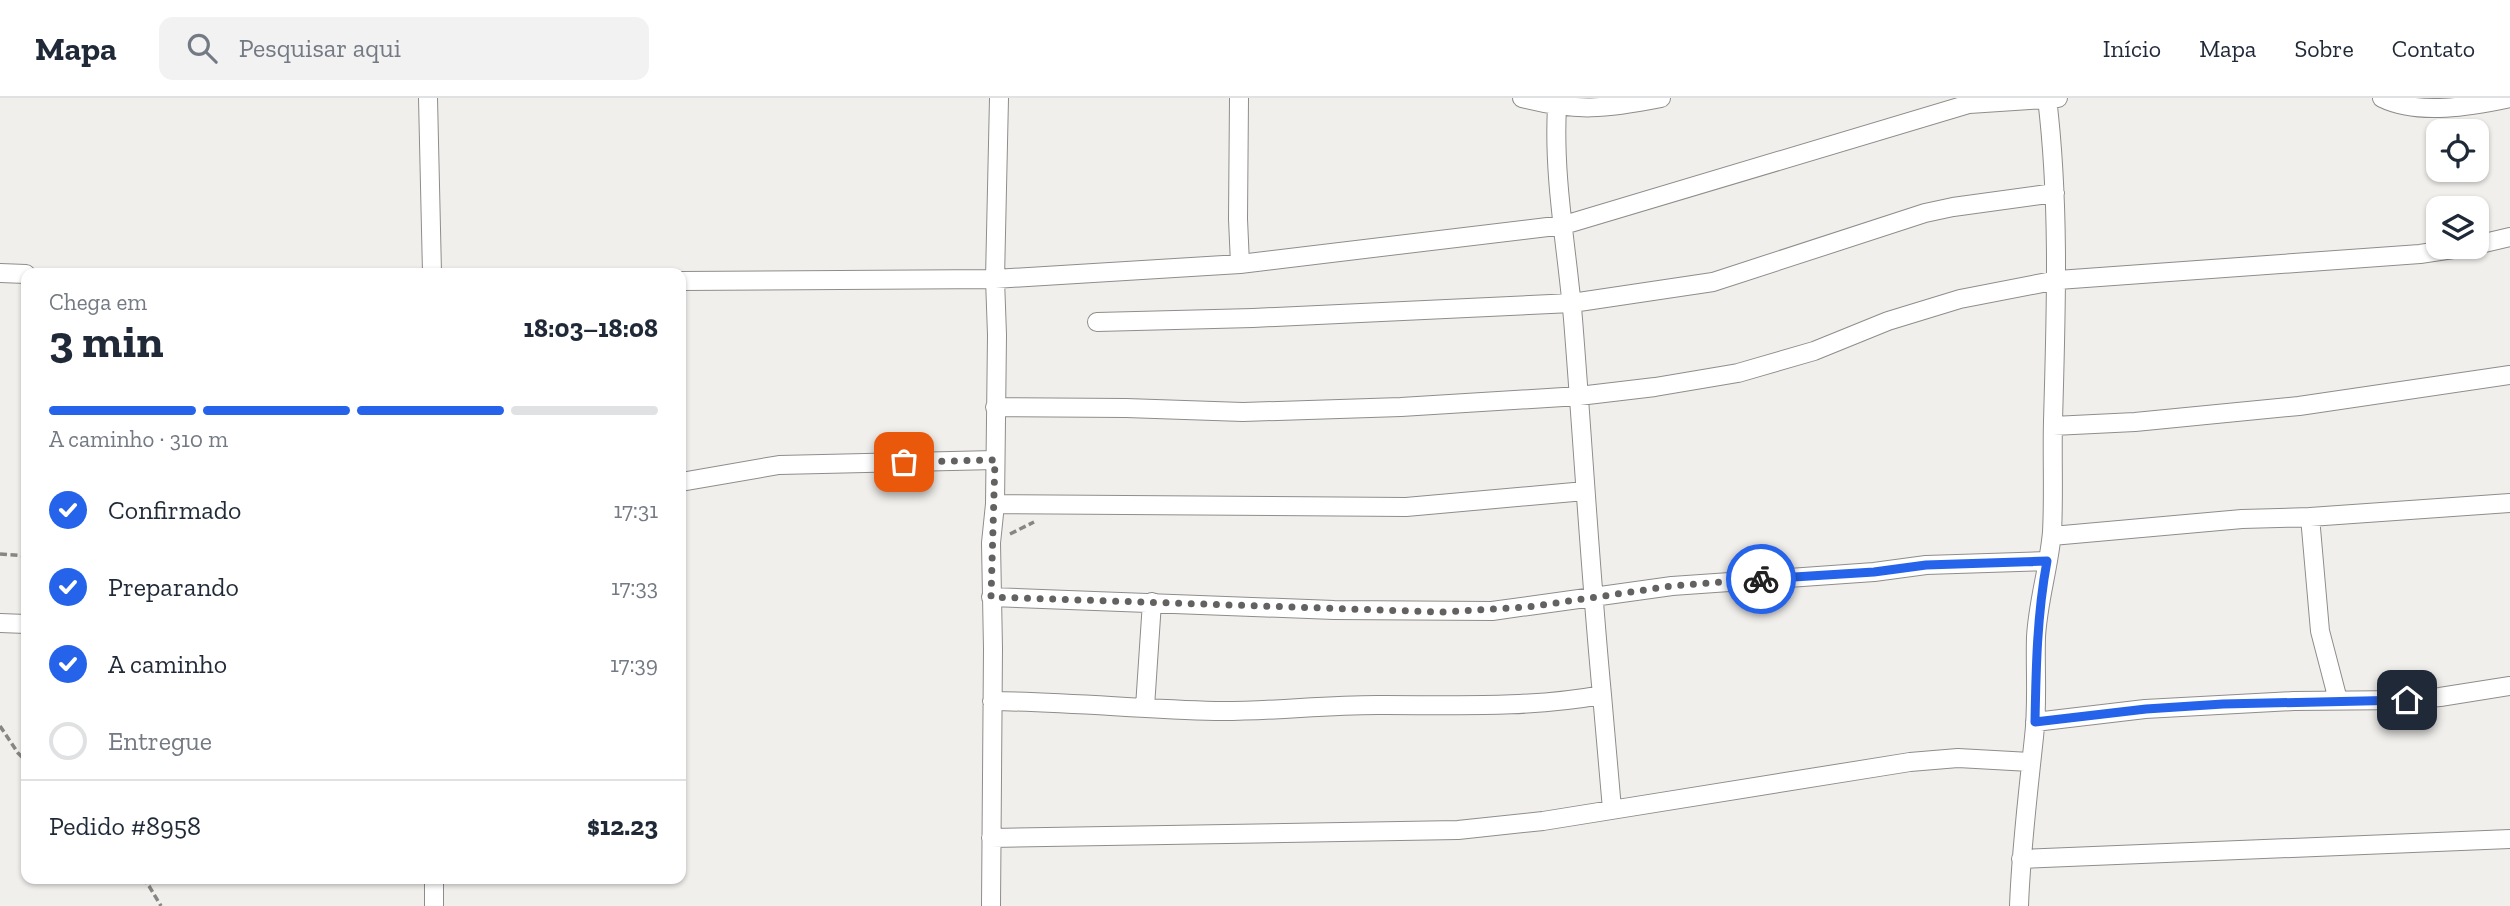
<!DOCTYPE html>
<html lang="pt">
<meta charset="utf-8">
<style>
body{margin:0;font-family:"Zilla Slab",serif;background:#f2f2f3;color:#1f2937;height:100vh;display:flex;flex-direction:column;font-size:26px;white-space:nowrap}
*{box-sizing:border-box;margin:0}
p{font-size:23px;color:#747a83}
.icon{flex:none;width:38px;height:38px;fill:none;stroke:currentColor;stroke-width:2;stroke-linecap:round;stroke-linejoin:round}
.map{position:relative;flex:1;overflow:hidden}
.sheet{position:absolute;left:21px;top:170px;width:665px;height:616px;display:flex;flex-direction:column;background:#fff;border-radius:14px;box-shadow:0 2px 5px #0004}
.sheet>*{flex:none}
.tools{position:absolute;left:2426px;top:21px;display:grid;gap:14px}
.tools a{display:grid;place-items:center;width:63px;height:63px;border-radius:14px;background:#fff;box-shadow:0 2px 5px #0004;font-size:35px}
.pin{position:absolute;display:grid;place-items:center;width:60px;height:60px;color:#fff;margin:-30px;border-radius:14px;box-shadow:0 4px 10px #0006}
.courier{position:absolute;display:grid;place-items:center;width:70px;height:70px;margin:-35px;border:5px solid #2563eb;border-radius:50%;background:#fff;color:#222;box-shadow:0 2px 9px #0007}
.summary em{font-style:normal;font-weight:700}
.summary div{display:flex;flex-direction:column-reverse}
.summary{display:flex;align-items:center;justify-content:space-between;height:119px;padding:0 28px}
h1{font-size:46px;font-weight:700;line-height:52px}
.bar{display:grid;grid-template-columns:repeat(4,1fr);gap:10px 7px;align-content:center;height:84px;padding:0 28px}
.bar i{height:9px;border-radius:5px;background:#e0e1e3}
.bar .selected{background:#2563eb}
.bar p{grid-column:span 4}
.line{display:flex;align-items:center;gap:18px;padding:0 28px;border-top:2px solid #e0e1e3}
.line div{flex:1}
ol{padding:0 28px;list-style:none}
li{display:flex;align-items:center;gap:21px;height:77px}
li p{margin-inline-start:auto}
li .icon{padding:7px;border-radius:50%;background:#2563eb;color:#fff;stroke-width:4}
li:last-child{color:#747a83}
li i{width:38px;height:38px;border:4px solid #e0e1e3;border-radius:50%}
header{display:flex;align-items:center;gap:42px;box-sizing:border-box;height:98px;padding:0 35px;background:#fff;border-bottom:2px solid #e0e1e3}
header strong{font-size:33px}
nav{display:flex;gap:38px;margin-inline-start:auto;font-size:24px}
.search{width:490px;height:63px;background:#f2f2f3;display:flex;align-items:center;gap:18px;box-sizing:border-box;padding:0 24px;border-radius:14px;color:#747a83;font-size:26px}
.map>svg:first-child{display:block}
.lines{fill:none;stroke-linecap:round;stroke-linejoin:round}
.minor-casing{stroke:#8f8d8b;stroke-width:20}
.path{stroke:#878684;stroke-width:3.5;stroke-dasharray:7 3.5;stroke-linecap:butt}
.minor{stroke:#fff;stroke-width:18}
.done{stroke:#636260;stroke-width:7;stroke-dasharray:0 12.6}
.route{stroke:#2563eb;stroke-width:9}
</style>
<header>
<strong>Mapa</strong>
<div class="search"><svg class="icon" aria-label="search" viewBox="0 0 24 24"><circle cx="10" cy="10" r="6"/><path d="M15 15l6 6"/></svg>Pesquisar aqui</div>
<nav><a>Início</a><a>Mapa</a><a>Sobre</a><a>Contato</a></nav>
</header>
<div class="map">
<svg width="2510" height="808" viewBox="0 0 2510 808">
<rect width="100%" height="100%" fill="#f1efec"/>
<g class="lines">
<defs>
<path id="minor" d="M428 0 432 175
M1239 0 1238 121 1240 166
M1522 0C1576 14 1606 11 1661 0
M2382 0C2419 18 2472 8 2510 0
M1557 9C1553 80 1567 150 1573 221 1583 346 1590 472 1602 597
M2476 147 2510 139
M0 175 26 176
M681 183 995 181 1240 166 1564 127 1969 6 2058 0
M1097 224 1253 220 1572 205 1713 184 1925 115 1953 109 2055 95
M995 309 1126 310 1243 314 1401 309 1579 298 1655 289 1738 275 1814 253 1888 223 1960 201 2058 182 2420 156 2466 149
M2053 328 2135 324 2299 308 2510 277
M681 384 779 367 995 362
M995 406 1406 409 1585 393
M2310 419 2320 533 2338 602
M2052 438 2242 421 2310 419 2510 405
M991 499 1334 512 1492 513 1672 488 1874 474 1926 467 2047 463
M0 525 26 526
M992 603C1067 604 1141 611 1215 613 1272 614 1328 606 1385 607 1457 607 1531 610 1602 597L1612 711
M1145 609 1152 504
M2035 624 2145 611 2294 603 2407 602 2440 599 2510 588
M991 740 1458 732 1543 723 1910 664 1958 660 2030 664
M2021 761 2510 741
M434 780V808
M991 808 993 551 991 445 995 406 997 237 995 181 999 0
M2019 808C2021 751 2028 696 2034 639 2038 606 2035 572 2036 539 2038 503 2049 469 2052 434 2054 397 2052 360 2053 323 2056 215 2060 107 2047 0"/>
</defs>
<use href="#minor" class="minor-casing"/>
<path class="path" d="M1010 436 1034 424
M0 456 26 458
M0 628 18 655 26 663
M142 780 149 788 161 808"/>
<use href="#minor" class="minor"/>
</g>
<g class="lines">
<path class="done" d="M904 364 995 362 991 499 1441 514 1528 509 1672 488 1761 481"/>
<path class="route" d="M1761 481 1874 474 1926 467 2047 463C2037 517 2036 570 2035 624L2146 611 2223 606 2407 602"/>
</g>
</svg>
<div class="tools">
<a><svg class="icon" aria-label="locate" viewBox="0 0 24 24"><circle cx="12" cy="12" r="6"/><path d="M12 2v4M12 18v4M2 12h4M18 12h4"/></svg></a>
<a><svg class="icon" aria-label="layers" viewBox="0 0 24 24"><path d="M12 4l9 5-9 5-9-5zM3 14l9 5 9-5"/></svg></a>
</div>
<div class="pin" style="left:904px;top:364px;background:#ea580c"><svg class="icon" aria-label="bag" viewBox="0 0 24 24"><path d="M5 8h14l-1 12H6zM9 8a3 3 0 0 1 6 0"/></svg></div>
<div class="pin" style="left:2407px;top:602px;background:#1f2937"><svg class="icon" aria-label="home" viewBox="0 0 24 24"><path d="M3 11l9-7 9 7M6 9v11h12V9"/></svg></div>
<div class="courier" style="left:1761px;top:481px"><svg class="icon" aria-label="bike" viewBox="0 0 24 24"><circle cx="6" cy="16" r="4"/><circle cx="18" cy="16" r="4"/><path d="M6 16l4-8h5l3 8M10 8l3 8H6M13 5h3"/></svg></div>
<section class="sheet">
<div class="summary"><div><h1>3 min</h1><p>Chega em</p></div><em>18:03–18:08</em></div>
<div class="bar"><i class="selected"></i><i class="selected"></i><i class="selected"></i><i></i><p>A caminho · 310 m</p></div>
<ol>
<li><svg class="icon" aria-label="check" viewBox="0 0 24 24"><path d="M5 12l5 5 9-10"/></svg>Confirmado<p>17:31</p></li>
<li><svg class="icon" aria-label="check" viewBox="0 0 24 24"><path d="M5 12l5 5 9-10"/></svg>Preparando<p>17:33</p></li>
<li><svg class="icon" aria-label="check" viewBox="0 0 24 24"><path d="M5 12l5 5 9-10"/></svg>A caminho<p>17:39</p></li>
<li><i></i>Entregue</li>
</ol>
<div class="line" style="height:91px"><div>Pedido #8958</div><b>$12.23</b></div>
</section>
</div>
